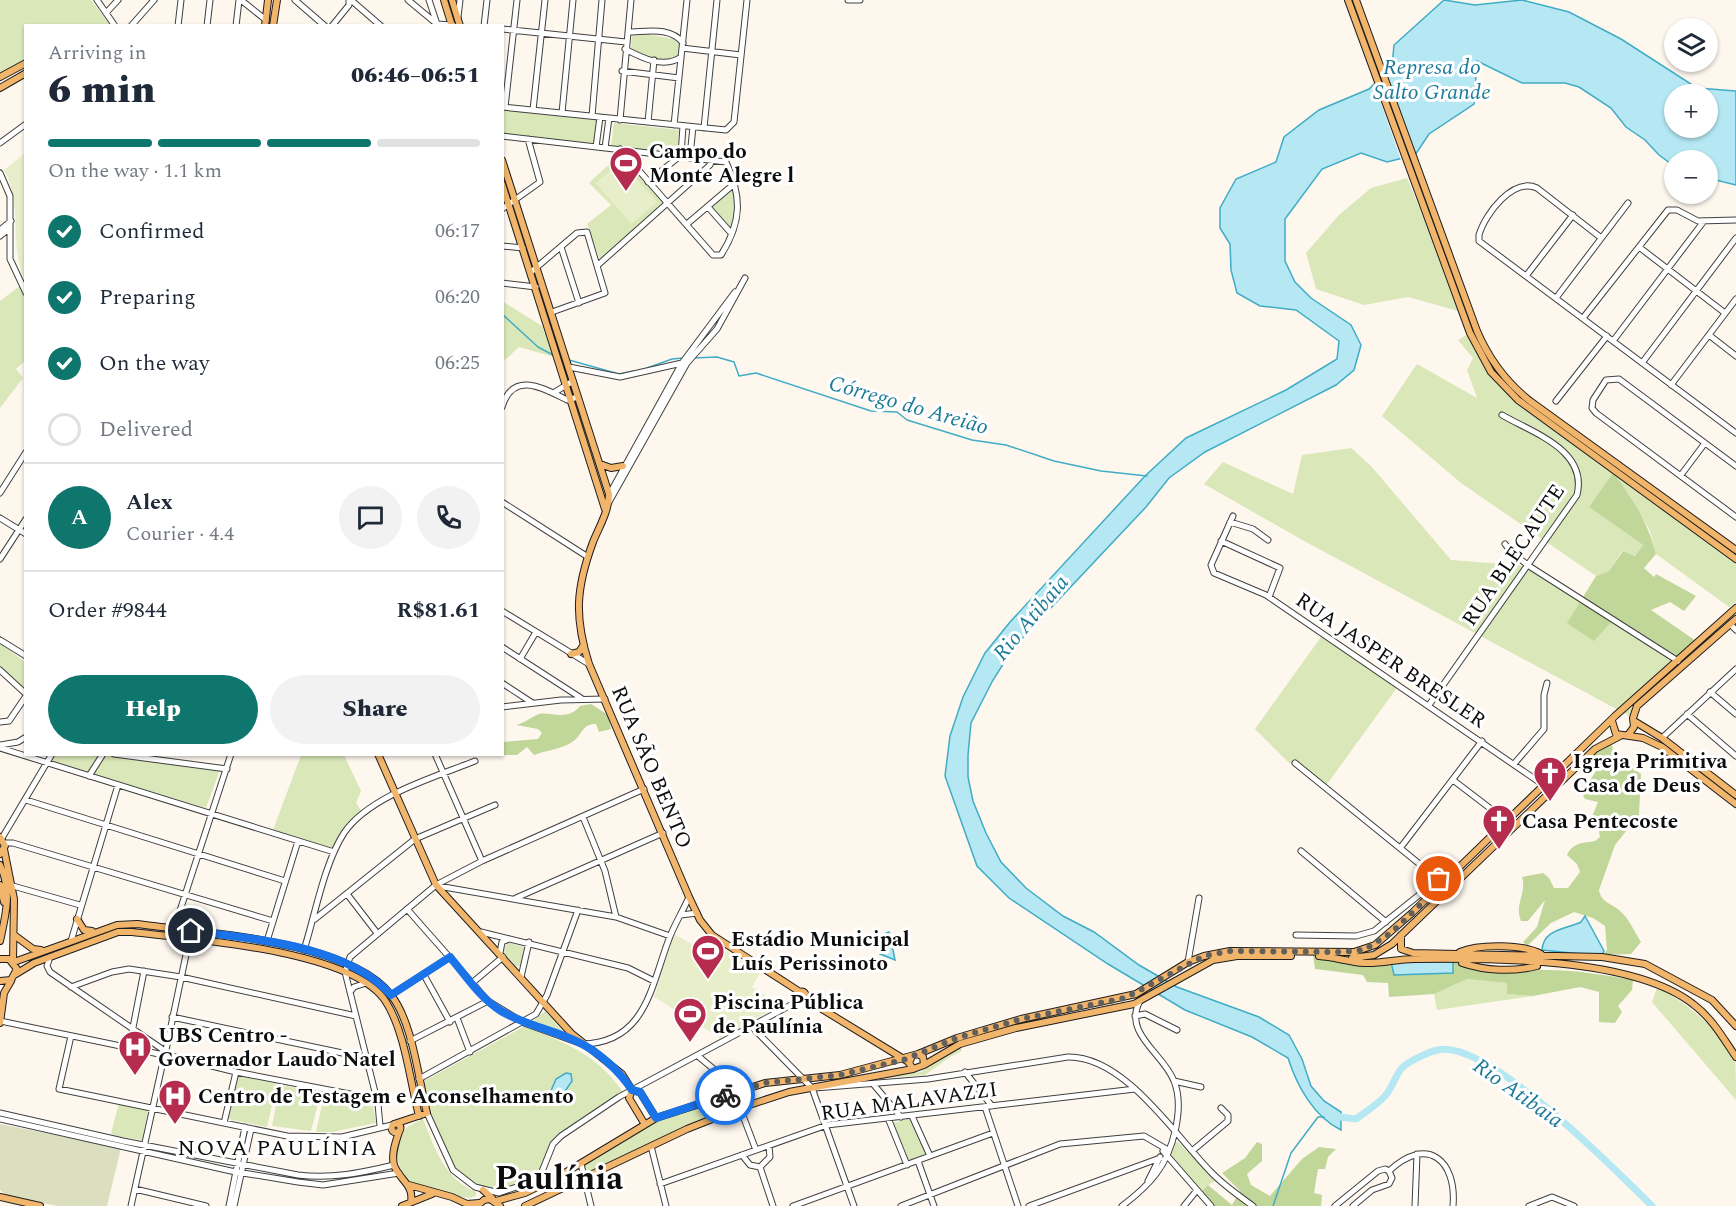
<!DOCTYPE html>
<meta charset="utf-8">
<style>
body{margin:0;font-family:Spectral,serif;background:#f2f2f3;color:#1f2937;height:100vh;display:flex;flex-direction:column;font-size:22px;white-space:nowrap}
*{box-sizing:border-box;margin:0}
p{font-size:20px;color:#747a83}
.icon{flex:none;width:33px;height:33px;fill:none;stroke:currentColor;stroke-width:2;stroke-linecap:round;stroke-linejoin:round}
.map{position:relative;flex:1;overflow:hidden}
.details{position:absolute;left:24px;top:24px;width:480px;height:732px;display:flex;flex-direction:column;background:#fff;border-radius:0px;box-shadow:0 2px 4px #0004}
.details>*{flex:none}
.fabs{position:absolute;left:1664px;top:18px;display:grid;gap:12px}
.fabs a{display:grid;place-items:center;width:54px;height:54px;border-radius:50%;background:#fff;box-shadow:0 2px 4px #0004;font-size:30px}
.pin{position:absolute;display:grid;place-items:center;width:51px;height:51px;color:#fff;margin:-26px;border:3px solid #fff;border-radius:50%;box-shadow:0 2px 6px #0007}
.courier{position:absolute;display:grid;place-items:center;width:60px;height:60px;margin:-30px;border:4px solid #1a73e8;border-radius:50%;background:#fff;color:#222;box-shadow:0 2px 8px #0007}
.headline em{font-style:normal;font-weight:800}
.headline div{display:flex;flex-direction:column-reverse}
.headline{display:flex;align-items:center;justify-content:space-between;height:102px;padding:0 24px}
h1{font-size:39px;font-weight:800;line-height:45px}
.bar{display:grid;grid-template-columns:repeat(4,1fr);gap:9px 6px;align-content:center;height:72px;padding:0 24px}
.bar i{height:8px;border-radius:4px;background:#e0e1e3}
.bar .current{background:#0f766e}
.bar p{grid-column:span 4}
.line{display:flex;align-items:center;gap:15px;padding:0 24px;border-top:2px solid #e0e1e3}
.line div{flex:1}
.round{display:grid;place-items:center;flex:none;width:63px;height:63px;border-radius:32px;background:#f2f2f3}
ol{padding:0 24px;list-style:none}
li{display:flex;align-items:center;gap:18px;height:66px}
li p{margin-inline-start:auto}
li .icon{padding:6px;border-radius:50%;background:#0f766e;color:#fff;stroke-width:4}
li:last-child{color:#747a83}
li i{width:33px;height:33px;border:3px solid #e0e1e3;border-radius:50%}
.button{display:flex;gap:12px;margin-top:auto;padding:12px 24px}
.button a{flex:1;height:69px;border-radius:36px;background:#0f766e;color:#fff;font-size:24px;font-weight:800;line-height:69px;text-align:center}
.button a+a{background:#f2f2f3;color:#1f2937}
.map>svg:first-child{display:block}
.green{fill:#dae7b9}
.forest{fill:#c1d699}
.cemetery{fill:#dbdfc0}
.pitch{fill:#e9eeca}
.water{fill:#b5e8f3;stroke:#40acc6;stroke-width:1.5;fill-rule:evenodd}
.pier{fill:#fef7ee}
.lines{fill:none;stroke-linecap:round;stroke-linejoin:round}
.stream{stroke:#40acc6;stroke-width:1.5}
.river{stroke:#b5e8f3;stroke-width:7}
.minor-casing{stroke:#404040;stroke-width:7}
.major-casing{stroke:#1e1e1e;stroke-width:8}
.minor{stroke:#fff;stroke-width:5}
.major{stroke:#f1b56b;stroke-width:6}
.done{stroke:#615f5c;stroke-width:6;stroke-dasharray:0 10.8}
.route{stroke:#1a73e8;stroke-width:8}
.labels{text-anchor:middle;stroke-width:6;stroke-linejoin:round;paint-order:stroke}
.poi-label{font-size:21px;font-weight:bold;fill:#0d0d0d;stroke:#fff;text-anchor:start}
.street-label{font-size:21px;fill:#0d0d0d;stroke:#fff}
.water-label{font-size:22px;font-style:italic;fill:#1d7b98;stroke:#fff}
.neighbourhood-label{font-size:22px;letter-spacing:1.5px;fill:#0d0d0d;stroke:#fff}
.town-label{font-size:33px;font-weight:bold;fill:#0d0d0d;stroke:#fff}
</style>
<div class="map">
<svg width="1736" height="1206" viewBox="0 0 1736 1206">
<rect width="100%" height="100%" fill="#fef7ee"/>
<path class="green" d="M0 0H91L110 25 26 26 25 63 0 77Z
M647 34 673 39 680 44 678 55C662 63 647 57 631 49L632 36Z
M503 110 596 120 594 144 503 134Z
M614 123 679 130 677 152 611 147Z
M621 153 665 203 600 260 587 224 611 205 589 183Z
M1407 178 1462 312 1408 297 1364 305 1316 289 1306 253 1339 215 1371 188Z
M734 187 738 199 730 230 710 207Z
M21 285 25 293V361L16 369 23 378 0 408V301Z
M502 301 542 326 554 357 519 347 505 360 502 357Z
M1470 333C1496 388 1540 417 1587 453 1636 491 1686 526 1736 561V602L1729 607 1656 554 1650 531 1629 494 1613 474 1589 507 1643 545 1635 556 1622 551 1609 571 1596 576 1461 483 1382 416 1417 364 1477 398 1467 370 1473 358 1458 340Z
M1351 448 1371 466 1451 560 1529 566 1678 661 1736 608V619L1637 706 1633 718 1306 542 1204 484 1223 462 1293 494 1302 455Z
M1321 637 1399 685 1325 787 1295 763H1289L1255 729Z
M0 643 25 662V687L19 686 0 667Z
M54 755H102L89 775 49 763Z
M105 755 220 770 206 808 93 774Z
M301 755H344L361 791 356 803 362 812 346 825 333 849 273 830Z
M509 943 524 947 520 966H516L504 953 505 946Z
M1467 979 1508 983 1507 994 1533 996 1437 1010 1434 994Z
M1657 988C1684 1000 1721 1031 1735 1059 1736 1068 1736 1089 1736 1100L1652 1002Z
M545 1011 565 1034 531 1023Z
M525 1026C566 1044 596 1053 623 1092L557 1140 537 1179 508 1192 483 1190 460 1177 427 1113 424 1081Z
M960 1046 962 1051 950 1057 925 1075 848 1081 896 1072H921Z
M237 1075 277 1084 267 1127 228 1119Z
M280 1085 321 1092 311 1131 272 1126Z
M325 1092 372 1101 376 1123 332 1132H316Z
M732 1093 734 1099 731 1111 587 1176 583 1163 644 1123Z
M119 1103 148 1110 142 1140 115 1136 111 1133Z
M911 1118 927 1156 909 1163 893 1123Z
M423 1119C434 1147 445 1180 476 1192V1196C466 1201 456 1194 445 1191 437 1188 427 1190 418 1186 397 1176 391 1149 404 1131 408 1125 417 1122 423 1119Z
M1178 1142 1216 1180 1201 1190 1169 1155 1173 1143Z"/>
<path class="forest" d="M1613 473C1633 498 1648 523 1656 554L1644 568 1654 577 1656 574 1696 596 1684 611 1670 602 1651 610 1696 641 1678 661 1614 619 1594 641 1567 623 1596 576 1609 571 1623 551 1635 556 1643 545 1589 507Z
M591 704 608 715 611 729 599 732 596 724C584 723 582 733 575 740 564 749 547 750 534 755L527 747 517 755H499L502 754 503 742 538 739 542 733 538 729 516 725C525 723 531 717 539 714 550 711 567 722 580 706Z
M1607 742 1612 746 1618 766H1630L1641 774 1639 815 1615 845 1599 890C1601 902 1610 903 1619 910 1629 918 1634 931 1641 942L1631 954 1603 955 1607 950 1605 926 1593 918 1574 912 1551 923 1527 946 1523 942 1537 927 1545 900 1528 921H1521C1514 905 1527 893 1522 877L1543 873 1549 878 1554 888H1568L1580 872 1577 864 1567 855C1573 842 1584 843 1595 841L1600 837 1599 831 1589 824 1598 802 1585 799 1582 793 1601 763 1591 753Z
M1313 955C1360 959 1406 965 1452 973L1453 962C1485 969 1514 969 1546 970 1575 970 1605 975 1633 980L1632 990 1618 1006 1622 1012 1615 1023 1599 1022V992L1580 987 1533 996 1507 994V983L1467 979 1434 994 1389 997 1388 983 1367 982 1363 975 1315 969Z
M1257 1142 1262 1144V1161L1247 1174 1251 1185 1270 1196 1302 1159 1319 1147 1336 1149 1328 1157 1325 1169H1318L1314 1193 1322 1195 1321 1206H1211L1199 1193 1208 1185 1232 1205 1240 1191 1222 1173 1245 1158Z"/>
<path class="cemetery" d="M0 1124 121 1148 107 1206H57L6 1195 0 1190Z"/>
<path class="pitch" d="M25 153V281C8 245 24 205 4 170Z
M621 161 657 202 631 224 596 183Z
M674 934 692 944 699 939 716 950 722 948 760 973 752 987 781 1005 720 1038 654 997Z"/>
<path class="water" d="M1444 0 1475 5 1522 0 1569 12 1621 39 1697 88 1736 91V185L1707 178V160H1674V166L1659 155 1645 140 1626 127 1611 108 1579 87 1565 83H1522L1477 61 1474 104 1429 134 1415 155 1387 162 1361 153 1322 169 1285 219V261L1295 282 1311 298 1351 325 1361 345 1354 370 1336 385 1205 452 1169 478 1146 507 1014 647 993 680 971 723 968 755V777L973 801 986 833 1001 862 1026 888 1063 916 1094 932 1139 965 1177 987 1259 1017 1289 1035 1302 1059 1311 1086 1324 1101 1341 1112V1130C1314 1117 1297 1086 1288 1058L1252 1037 1185 1010 1108 964 1009 898 977 866 945 776 950 736 963 697 985 653 1010 622 1145 476 1186 438 1286 390 1337 359 1339 341 1296 310 1260 306 1237 293 1231 270 1230 244 1220 228V208L1236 179 1276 162 1284 137 1319 110 1369 89 1392 66 1394 45ZM1674 94H1707V128H1674Z
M1585 916 1604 951 1601 956 1542 950C1543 929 1566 929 1581 922Z
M889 932 890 935 895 960 880 954 886 933Z
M1398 961 1453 962V973L1394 975 1391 962Z
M566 1073 571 1074 572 1081 557 1103 547 1100 556 1079Z"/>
<path class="pier" d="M1385 68 1417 158 1402 163 1373 80Z"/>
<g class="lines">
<path class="stream" d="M502 314 538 347 553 355
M693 358 717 357 734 362 739 376 756 373 871 411 897 412 907 420 972 440 1006 445 1054 461 1101 471 1147 476
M569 360 619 374 634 371
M647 368 672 359 683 358
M1273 1206 1291 1153 1318 1117H1324"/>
<path class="river" d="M1332 1113 1340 1117 1356 1119C1365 1112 1377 1105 1385 1096 1392 1088 1395 1077 1401 1069 1407 1062 1428 1052 1438 1050 1488 1039 1615 1170 1652 1206"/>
<defs>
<path id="minor" d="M97 0 115 26
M241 0 266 20
M295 0 325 26
M351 0 381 26
M408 0 437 24 453 25
M429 0 437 24
M848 0H860
M106 13 118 0
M458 17 460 0
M131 26 154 0
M178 26 181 0
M207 26 210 0
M236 26 239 0
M332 26 349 5V0
M484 26 487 0
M502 29 626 42
M628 32C646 32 670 26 683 43
M682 48 741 55
M625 49C642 58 664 69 681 57
M622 71 679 78
M502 107 726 130 734 122 747 0
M505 107 517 0
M533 110 545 0
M562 113 573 0
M592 116 602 0
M620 120 631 0
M648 122 654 60
M674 125 687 0
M704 128 717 0
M502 136 726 162C742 196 742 222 721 255H713L620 149
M0 143 26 124
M596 147 600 117
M605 148 609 118
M681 155 683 126
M690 156 693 127
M0 173 10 196V259L26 293
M648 182 681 155
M708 207 731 233
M502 209 540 182 528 139
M687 224 734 184
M0 230 11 221
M0 236 10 228
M1600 237 1537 188C1513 177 1485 214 1479 235V241L1736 433
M502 246 523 248
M561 247 579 303
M1639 247 1725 313
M598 265 710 165 712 159
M531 272 577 233 587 232 605 293 552 312
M1526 276 1573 215
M502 283 536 287
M1556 298 1628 203
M1583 318 1668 210H1677L1698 221 1736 220
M1709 335 1736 356
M1613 341 1704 221
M1642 363 1736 238
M569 367 620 377 682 363
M1671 385 1736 299
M555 392 573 381
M1556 401 1607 336
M502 407C513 370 543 388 567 400L578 397
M1736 466 1619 379 1606 380 1593 400 1592 408 1596 413 1736 517
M1681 475 1705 443
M0 493 26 452
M609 495 682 363 735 292
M502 502 588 557
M609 502 687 363 717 329 745 278
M1233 516 1211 565 1214 573 1266 595 1545 786
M0 518 26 534
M1230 522 1253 529 1268 540
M1221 541 1280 568 1269 597
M1505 544 1512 553 1529 566 1678 661
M0 559 26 519
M502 611 589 664
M1730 624 1736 630
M0 640 26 656
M502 647 581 698
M520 659 536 632
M0 670 26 694
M502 683 531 702
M1710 692 1736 714
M1429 705 1577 495C1588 450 1533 433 1502 415
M502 707 561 700 605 699
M1687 714 1736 756
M0 722 9 721 26 696
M1662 738 1736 669
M0 745 18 742 26 737
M0 748 334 852
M114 754 227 769
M435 754 482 861
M1295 763 1443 883
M1514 764 1544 729V695L1547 683
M89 776 103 754
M1453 780 1508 822
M26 800 285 881
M583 817 605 871 616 917
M2 838 52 754
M5 843H13L273 921
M1401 847 1482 741
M1301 851 1386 922
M13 886 80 905
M438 886 616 917 670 936
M347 894 377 933
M516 898 663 833
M407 909 488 1001 524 1023 582 1044C646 1043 651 986 669 939 674 925 683 911 689 897
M681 915 697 913
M315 919 415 839 495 805
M173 932 231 754
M481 932 628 968 654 981
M1296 935 1356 936 1374 931 1439 879
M71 941 118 785
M267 941 298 841
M304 950C315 915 324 864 344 833 369 796 435 777 475 761
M500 953 502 942 509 939
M50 957 47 966 50 972 162 1049
M1188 962 1199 898
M424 975 450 1022
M521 977 529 942
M472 983 503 957
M71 987 112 972 129 969 181 977 356 1016
M350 992 354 987 366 983
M391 995 450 957
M1135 1016 1145 1014 1177 1030
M172 1017 366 1058
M457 1018 470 1052
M0 1021 159 1054
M752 1027 812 1088 854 1206
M71 1036 59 1089 287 1136 342 1137 392 1125
M410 1041 488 1001
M129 1048 144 971
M166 1050 191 931
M167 1055 236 1072 376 1099
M698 1056 716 1071 732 1093
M965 1072 992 1106
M419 1079 536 1014 547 995 578 910
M1174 1081 1201 1087
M874 1085 901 1117
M815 1088 928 1079 1068 1057C1124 1056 1174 1134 1210 1171 1223 1185 1238 1195 1253 1206
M985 1107 1018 1206
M740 1108 756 1150
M0 1113 123 1141 298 1175C332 1179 361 1173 394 1165
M427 1113 453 1170 475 1187 499 1193 534 1181 541 1174 553 1144 561 1136 619 1097 802 999
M912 1116 930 1156
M888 1118 907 1165
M0 1119 231 1171 298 1182 323 1185 399 1173
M224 1123 236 1072
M380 1126 378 1104 345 972 350 957 436 885 482 861 644 789
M651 1146 666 1206
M1163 1151 1211 1206
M1192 1151 1228 1121V1115L1221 1108
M742 1155 750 1165 760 1167 770 1157 769 1146
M918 1161 934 1206
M581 1164 591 1206
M760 1167 773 1206
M1389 1171C1427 1135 1457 1160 1453 1206
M1148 1181 1160 1157
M660 1184 827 1125 1135 1089
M135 1189 206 1206
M131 1206 164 1057
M229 1206 245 1127
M234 1206 251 1129
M793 1206 993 1133
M901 1206 1060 1144 1144 1136 1168 1150
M1029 1206 1160 1158
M1122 1206C1134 1197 1147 1186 1156 1174 1173 1152 1185 1108 1174 1081 1164 1054 1122 1033 1140 1001
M1184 1206 1197 1190
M1335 1206 1378 1171 1385 1169 1389 1171
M1353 1206 1372 1190 1389 1184 1392 1178 1389 1171
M1415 1206 1417 1154
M1529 1206 1552 1197 1574 1206"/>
<path id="major" d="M444 0 452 26
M452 0 460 26
M1348 0 1470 333 1491 372 1518 400 1736 559
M1356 0 1477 331C1489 359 1506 382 1530 401L1736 550
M265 26 268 0
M273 26 277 0
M0 77 26 63
M0 88 26 73
M502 160 609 494C609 511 599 527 593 542 576 588 574 617 589 664L689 897 700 920 712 935 800 992
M502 184 605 509
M600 464 611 468 623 466
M571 654 579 652 583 646
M1612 721 1616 734 1643 738 1662 747 1736 804
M1634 721 1662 738 1736 795
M1628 735 1634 727 1633 718 1637 706 1736 619
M378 754 436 885 571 1033 622 1074 632 1090 640 1092 656 1118
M0 837 5 846 0 854
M4 849 14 899 13 961
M0 865C12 890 6 915 0 941
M0 885 4 902
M77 919 84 930 92 931
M14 935 33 949 41 950
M1401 935V949L1413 953 1602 957 1645 964 1712 1000 1736 1026
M1460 952C1478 944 1524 944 1541 954
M1319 956C1334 957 1349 962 1364 963 1381 964 1397 959 1414 959 1490 958 1633 957 1693 1004 1712 1018 1723 1038 1736 1057
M1352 958 1374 955 1392 944 1595 749 1620 736
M0 959H9L17 969 11 980 0 981
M14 962 117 925 137 924C203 933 349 940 391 995 413 1023 418 1078 427 1113L394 1124
M1462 963C1485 971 1514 972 1537 966
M16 974 34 963 118 932H132C190 939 354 950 386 1002 405 1032 410 1081 419 1116
M798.5 995a3.5 3.5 0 1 1 7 0a3.5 3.5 0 1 1-7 0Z
M804 998 907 1061
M0 1023 4 993 11 981
M918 1054 957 1038 1021 1019 1136 994 1188 962 1204 956 1230 951 1354 952 1375 945 1412 913 1615 716 1736 608
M924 1065 960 1044 1016 1028 1134 1004 1213 960 1237 956H1291
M632 1090 629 1098 644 1123
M732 1111 735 1102 732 1093
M391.5 1128a4.5 4.5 0 1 1 9 0a4.5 4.5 0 1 1-9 0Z
M399 1132C396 1141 391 1154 394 1165 399 1180 414 1184 411 1202
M409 1185 452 1197 467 1204 479 1203
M483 1190 492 1198
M0 1197 40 1206
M496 1201 525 1193 558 1177 656 1118 765 1083 840 1075 918 1054 923 1057 924 1065 913 1069 909 1063 912 1056
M402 1206 432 1194
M477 1206 484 1200 490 1199 500 1206
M525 1206 687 1129 740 1108 789 1092 913 1069"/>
</defs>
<use href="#minor" class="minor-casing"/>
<use href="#major" class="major-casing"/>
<use href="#minor" class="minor"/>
<use href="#major" class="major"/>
</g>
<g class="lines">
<path class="done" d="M725 1095 765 1083 840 1075 903 1060 957 1038 1021 1019 1125 998 1204 956 1230 951 1339 952 1364 950 1391 933 1443 883 1439 879"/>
<path class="route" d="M191 931C254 939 347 945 391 995L450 957C466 976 480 998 501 1011 526 1026 556 1030 582 1044 601 1054 620 1072 632 1090L640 1092 656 1118 725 1095"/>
</g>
<defs>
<symbol id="stadium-pin" viewBox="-11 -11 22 30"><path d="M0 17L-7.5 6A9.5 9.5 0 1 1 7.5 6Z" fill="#b52c4f" stroke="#fff"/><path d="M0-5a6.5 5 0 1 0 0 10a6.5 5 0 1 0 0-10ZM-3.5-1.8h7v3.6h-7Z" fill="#fff"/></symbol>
<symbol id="church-pin" viewBox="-11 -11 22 30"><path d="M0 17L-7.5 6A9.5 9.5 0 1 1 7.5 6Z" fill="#b52c4f" stroke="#fff"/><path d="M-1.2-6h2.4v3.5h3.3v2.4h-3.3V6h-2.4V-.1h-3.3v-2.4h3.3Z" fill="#fff"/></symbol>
<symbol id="hospital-pin" viewBox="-11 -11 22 30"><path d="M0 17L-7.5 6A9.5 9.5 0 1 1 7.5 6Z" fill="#b52c4f" stroke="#fff"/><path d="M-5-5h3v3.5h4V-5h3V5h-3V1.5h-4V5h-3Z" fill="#fff"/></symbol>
</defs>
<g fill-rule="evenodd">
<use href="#stadium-pin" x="607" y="144" width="38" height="52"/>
<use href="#church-pin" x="1531" y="754" width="38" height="52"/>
<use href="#church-pin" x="1480" y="802" width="38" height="52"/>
<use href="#stadium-pin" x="689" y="932" width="38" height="52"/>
<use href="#stadium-pin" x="671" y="995" width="38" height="52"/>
<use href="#hospital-pin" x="116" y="1028" width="38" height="52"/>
<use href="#hospital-pin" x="156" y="1077" width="38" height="52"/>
</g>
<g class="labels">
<g class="poi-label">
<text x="649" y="158">Campo do<tspan x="649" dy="24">Monte Alegre l</tspan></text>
<text x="1573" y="768">Igreja Primitiva<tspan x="1573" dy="24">Casa de Deus</tspan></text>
<text x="1522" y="828">Casa Pentecoste</text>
<text x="731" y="946">Estádio Municipal<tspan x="731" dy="24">Luís Perissinoto</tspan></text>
<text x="713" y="1009">Piscina Pública<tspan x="713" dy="24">de Paulínia</tspan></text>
<text x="158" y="1042">UBS Centro -<tspan x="158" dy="24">Governador Laudo Natel</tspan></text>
<text x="198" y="1103">Centro de Testagem e Aconselhamento</text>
</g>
<g class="street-label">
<text transform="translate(1513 555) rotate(-56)" y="7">RUA BLECAUTE</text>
<text transform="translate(1391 660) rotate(34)" y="7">RUA JASPER BRESLER</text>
<text transform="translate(652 767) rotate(67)" y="7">RUA SÃO BENTO</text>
<text transform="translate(909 1101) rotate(-8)" y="7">RUA MALAVAZZI</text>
</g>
<g class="water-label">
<text x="1432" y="74">Represa do<tspan x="1432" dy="25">Salto Grande</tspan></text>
<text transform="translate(909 404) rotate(16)" y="8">Córrego do Areião</text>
<text transform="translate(1030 617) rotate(-50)" y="8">Rio Atibaia</text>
<text transform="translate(1519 1092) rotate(35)" y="8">Rio Atibaia</text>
</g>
<g class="neighbourhood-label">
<text x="278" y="1155">NOVA PAULÍNIA</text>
</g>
<g class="town-label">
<text x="559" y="1189">Paulínia</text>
</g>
</g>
</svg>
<div class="fabs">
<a><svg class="icon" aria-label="layers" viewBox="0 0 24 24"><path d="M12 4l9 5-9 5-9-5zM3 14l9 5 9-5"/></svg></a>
<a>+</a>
<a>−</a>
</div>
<div class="pin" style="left:1439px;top:879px;background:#ea580c"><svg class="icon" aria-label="bag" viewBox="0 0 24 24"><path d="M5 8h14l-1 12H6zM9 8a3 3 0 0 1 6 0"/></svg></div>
<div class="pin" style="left:191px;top:931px;background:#1f2937"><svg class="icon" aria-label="home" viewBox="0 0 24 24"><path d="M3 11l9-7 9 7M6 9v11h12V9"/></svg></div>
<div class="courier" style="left:725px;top:1095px"><svg class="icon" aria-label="bike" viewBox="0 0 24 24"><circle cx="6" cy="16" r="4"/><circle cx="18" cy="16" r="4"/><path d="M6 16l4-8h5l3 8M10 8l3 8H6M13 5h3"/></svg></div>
<section class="details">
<div class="headline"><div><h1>6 min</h1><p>Arriving in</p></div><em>06:46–06:51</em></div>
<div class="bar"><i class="current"></i><i class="current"></i><i class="current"></i><i></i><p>On the way · 1.1 km</p></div>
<ol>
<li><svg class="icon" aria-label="check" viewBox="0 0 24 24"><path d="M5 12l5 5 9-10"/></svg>Confirmed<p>06:17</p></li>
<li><svg class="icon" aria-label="check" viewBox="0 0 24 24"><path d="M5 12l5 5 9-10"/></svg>Preparing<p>06:20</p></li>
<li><svg class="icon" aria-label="check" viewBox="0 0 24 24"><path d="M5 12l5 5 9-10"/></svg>On the way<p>06:25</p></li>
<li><i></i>Delivered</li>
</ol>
<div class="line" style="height:108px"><b class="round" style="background:#0f766e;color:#fff">A</b><div><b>Alex</b><p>Courier · 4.4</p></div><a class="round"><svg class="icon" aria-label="chat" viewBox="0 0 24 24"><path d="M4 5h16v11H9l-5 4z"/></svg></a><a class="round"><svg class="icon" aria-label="phone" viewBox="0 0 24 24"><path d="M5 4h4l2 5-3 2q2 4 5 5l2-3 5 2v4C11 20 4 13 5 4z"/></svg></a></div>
<div class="line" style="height:78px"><div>Order #9844</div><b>R$81.61</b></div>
<div class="button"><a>Help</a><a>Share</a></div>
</section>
</div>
